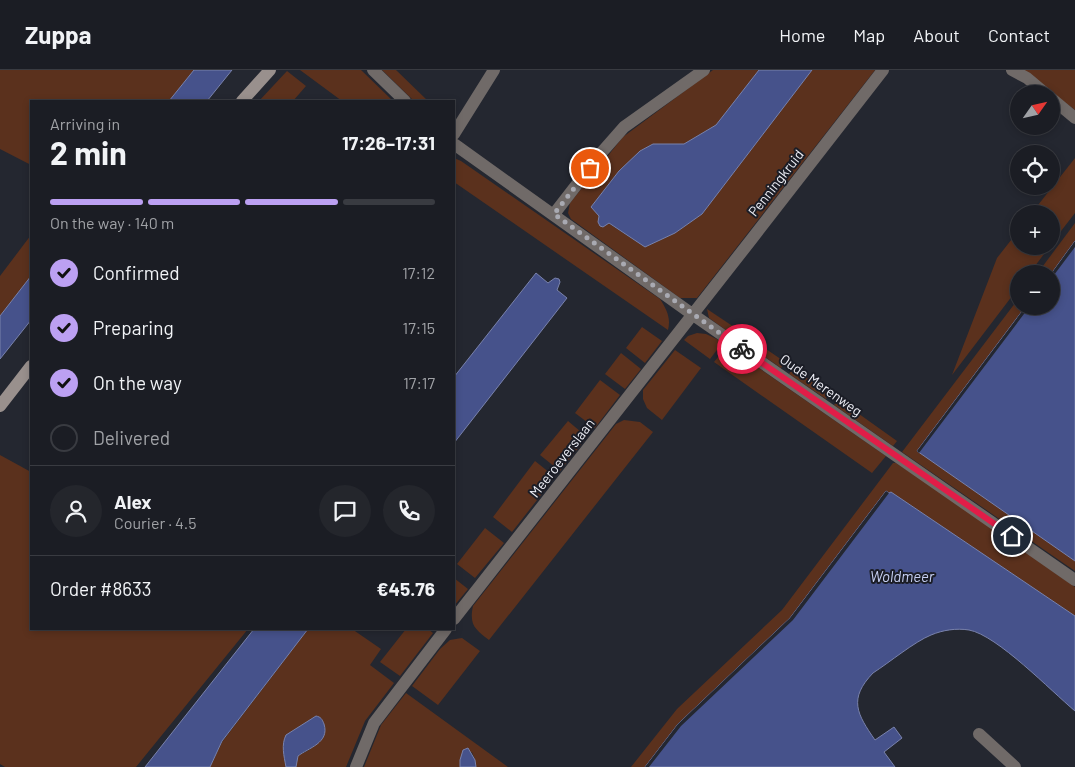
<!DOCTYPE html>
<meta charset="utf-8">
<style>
body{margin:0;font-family:Barlow,sans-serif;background:#24262c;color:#f1f3f6;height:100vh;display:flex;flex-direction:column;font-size:19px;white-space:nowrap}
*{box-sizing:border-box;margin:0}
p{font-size:16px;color:#a0a2a6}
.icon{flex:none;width:28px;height:28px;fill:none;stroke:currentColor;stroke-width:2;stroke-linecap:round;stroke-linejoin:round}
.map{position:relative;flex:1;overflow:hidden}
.panel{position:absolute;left:30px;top:30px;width:425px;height:530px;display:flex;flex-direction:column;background:#1b1d24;border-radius:0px;box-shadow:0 2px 8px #0003,0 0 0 1px #393b41}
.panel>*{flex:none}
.needle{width:32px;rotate:56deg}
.buttons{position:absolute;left:1010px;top:15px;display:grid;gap:10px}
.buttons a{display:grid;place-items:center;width:50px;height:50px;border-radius:50%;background:#1b1d24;box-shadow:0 2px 8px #0003,0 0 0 1px #393b41;font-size:25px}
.pin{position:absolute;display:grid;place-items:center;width:42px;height:42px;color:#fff;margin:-21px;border:2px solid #fff;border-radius:50%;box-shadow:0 1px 5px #0007}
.courier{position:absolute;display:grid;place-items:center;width:50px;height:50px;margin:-25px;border:4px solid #e11d48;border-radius:50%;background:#fff;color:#222;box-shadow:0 1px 6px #0007}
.headline em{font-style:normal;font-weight:700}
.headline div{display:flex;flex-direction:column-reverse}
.headline{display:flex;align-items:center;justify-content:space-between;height:85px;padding:0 20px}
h1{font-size:32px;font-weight:700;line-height:38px}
.bar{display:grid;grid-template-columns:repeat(4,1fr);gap:8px 5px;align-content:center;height:60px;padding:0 20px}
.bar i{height:6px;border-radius:4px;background:#393b41}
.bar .current{background:#bca0f2}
.bar p{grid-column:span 4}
.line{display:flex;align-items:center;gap:12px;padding:0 20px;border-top:1px solid #393b41}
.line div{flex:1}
.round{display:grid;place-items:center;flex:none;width:52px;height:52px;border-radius:26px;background:#24262c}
ol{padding:0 20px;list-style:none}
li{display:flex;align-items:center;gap:15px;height:55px}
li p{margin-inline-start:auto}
li .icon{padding:5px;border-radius:50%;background:#bca0f2;color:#111;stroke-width:4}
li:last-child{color:#a0a2a6}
li i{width:28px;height:28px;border:2px solid #393b41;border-radius:50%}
header{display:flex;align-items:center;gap:30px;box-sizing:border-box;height:70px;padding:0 25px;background:#1b1d24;border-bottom:1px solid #393b41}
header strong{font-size:24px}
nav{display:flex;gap:28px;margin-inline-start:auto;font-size:18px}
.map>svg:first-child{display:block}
.green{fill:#5b311d}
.water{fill:#46528b;stroke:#7982ac}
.pier{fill:#242730}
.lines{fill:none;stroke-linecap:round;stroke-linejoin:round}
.street{stroke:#706a68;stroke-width:12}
.secondary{stroke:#99908d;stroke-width:12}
.done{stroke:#a9aab2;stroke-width:5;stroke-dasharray:0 9}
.route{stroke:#e11d48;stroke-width:6}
.labels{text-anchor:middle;stroke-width:4;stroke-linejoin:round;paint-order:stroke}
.street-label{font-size:14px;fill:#f0f1f8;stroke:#1b1d26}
.water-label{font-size:15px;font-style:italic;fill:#c7d0f3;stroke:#1b1d26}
</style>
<header>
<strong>Zuppa</strong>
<nav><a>Home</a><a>Map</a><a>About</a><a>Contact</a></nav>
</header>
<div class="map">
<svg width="1075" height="697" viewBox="0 0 1075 697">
<rect width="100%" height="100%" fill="#242730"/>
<path class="green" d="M0 0H194L169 31H31V95L0 79Z
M300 0H361L393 31H342Z
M382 0H396L428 31H414Z
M713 0H759L716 55 684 74H653L640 81 619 101 591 137 599 146 598 149 608 153 645 177 675 163 702 144 812 0H875L697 228H680L571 149 568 143 570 133 623 67Z
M1022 0H1075V40Z
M287 1 306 16 293 31H259Z
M454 88 461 91 660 229C667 240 671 248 668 260L454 112Z
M1075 88V143L1051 174V144H1031Z
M1075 153V171L1051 204H1037Z
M1019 160V176H1050L1029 204H1019V217L952 305 997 188Z
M31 165V206L0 246V206Z
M1019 228V236H1026L917 381 1075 491V501L902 382Z
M707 239 734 257 730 263 709 248Z
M642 257 662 271 645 293 626 278Z
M697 263 706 264 723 272 710 289 684 270 688 266Z
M750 268 785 292 781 298 746 274Z
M727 276 886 386 872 403 714 292Z
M675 280 701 298 662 350 647 338 643 329V320Z
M621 283 641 299 625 319 605 304Z
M793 298 830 324 826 329 789 304Z
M600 310 620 325 595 358 575 343Z
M838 329 897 371 893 376 834 335Z
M624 350 640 352 653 362 489 570C475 559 469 555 473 536L616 354Z
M568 351 587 367 560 401 540 385Z
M0 385 31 402V559H248L136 697H5L0 694Z
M535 391 555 407 512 462 493 447Z
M893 393H896L948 427 1075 517V546L891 422 889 423 886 421 790 548 678 654 645 697H631L677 639 782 540Z
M485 458 504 473 475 508 457 494Z
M454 508 468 519 454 536Z
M308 559H352L381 579 370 595 394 613 365 651 346 697H296C296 681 302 686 310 679 316 675 321 664 325 658 323 652 322 648 316 646L287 665C281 675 284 686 286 697H210L222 672Z
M406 559H428L433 563 400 606 380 592Z
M462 568 480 581 438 635 412 616 440 579 450 570Z
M406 623 508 697H476L475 690 472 682 460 690V697H364L381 655Z"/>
<path class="water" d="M194 0H232L207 31H169Z
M759 0H812L702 144 675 163 645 177 609 153 603 157 600 156 598 152 599 146 591 137 619 101 640 81 653 74H684L716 55Z
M1075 171V491L917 381 1026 236H1051V204Z
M536 203 548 213 555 208 559 209 560 212 557 220 567 228 454 373V307Z
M31 206V250L0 289V246Z
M886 421 889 423 891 422 1075 546V641C1051 621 997 565 969 560 956 558 943 560 931 565 914 572 890 592 873 603 848 629 857 644 875 670L894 657 902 668 884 682 895 697H645L678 654 790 548Z
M254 559H308L222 671 210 697H145Z
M316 646C321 647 322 649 324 654 330 673 308 678 298 686L296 697H286C284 686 281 675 286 665Z
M468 678 475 690 476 697H460V690L463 680Z"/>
<path class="pier" d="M1075 171V177L1051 209V204Z
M1026 236H1030L919 383 917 381Z
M886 421 889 423 793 550 681 656 649 697H645L678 654 790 548Z"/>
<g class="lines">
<path class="street" d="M373 0 405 31
M1012 0 1027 8 1046 24
M1051 28 1075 48
M454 64 494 0
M454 74 692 244 1075 510
M554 144 602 82 624 57 704 0
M454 549 751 170 883 0
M979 664 1015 697
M356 697 374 653 446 559"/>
<path class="secondary" d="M242 31 270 0
M0 336 31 296"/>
</g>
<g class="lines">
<path class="done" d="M590 98 554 144 742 279"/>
<path class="route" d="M742 279 1012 466"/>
</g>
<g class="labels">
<g class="street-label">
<text transform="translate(776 113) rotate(-52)" y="5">Penningkruid</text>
<text transform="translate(821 315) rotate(35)" y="5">Oude Merenweg</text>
<text transform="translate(562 388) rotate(-52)" y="5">Meeroeverslaan</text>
</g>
<g class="water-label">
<text x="902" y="512">Woldmeer</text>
</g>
</g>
</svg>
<div class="buttons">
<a><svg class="needle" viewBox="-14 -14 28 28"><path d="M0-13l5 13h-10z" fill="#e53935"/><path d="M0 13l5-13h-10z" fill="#a0a2a6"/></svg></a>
<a><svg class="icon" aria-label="locate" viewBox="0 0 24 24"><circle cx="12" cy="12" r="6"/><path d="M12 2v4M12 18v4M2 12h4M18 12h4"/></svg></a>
<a>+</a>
<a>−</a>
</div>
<div class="pin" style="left:590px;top:98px;background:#ea580c"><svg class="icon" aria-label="bag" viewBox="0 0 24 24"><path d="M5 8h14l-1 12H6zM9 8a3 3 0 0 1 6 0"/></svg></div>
<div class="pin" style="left:1012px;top:466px;background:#1f2937"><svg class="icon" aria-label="home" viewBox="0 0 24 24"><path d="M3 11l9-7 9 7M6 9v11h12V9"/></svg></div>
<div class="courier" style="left:742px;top:279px"><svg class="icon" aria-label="bike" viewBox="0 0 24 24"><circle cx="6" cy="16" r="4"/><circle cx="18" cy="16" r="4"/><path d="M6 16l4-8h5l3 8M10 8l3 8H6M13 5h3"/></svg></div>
<section class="panel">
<div class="headline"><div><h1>2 min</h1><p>Arriving in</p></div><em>17:26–17:31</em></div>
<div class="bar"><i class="current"></i><i class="current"></i><i class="current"></i><i></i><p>On the way · 140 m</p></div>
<ol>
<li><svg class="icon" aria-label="check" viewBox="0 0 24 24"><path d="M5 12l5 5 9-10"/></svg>Confirmed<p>17:12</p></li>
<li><svg class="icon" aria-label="check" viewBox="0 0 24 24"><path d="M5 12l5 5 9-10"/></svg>Preparing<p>17:15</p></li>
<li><svg class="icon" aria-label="check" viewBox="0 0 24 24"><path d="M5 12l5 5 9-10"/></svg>On the way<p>17:17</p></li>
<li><i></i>Delivered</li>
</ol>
<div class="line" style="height:90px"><a class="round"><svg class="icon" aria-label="person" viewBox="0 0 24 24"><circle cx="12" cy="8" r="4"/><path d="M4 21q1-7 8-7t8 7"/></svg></a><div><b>Alex</b><p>Courier · 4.5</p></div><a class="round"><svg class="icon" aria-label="chat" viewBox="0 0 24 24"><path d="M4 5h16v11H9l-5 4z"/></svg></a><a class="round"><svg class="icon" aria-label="phone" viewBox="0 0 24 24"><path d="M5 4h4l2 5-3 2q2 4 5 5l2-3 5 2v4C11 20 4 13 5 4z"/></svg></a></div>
<div class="line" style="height:65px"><div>Order #8633</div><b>€45.76</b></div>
</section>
</div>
